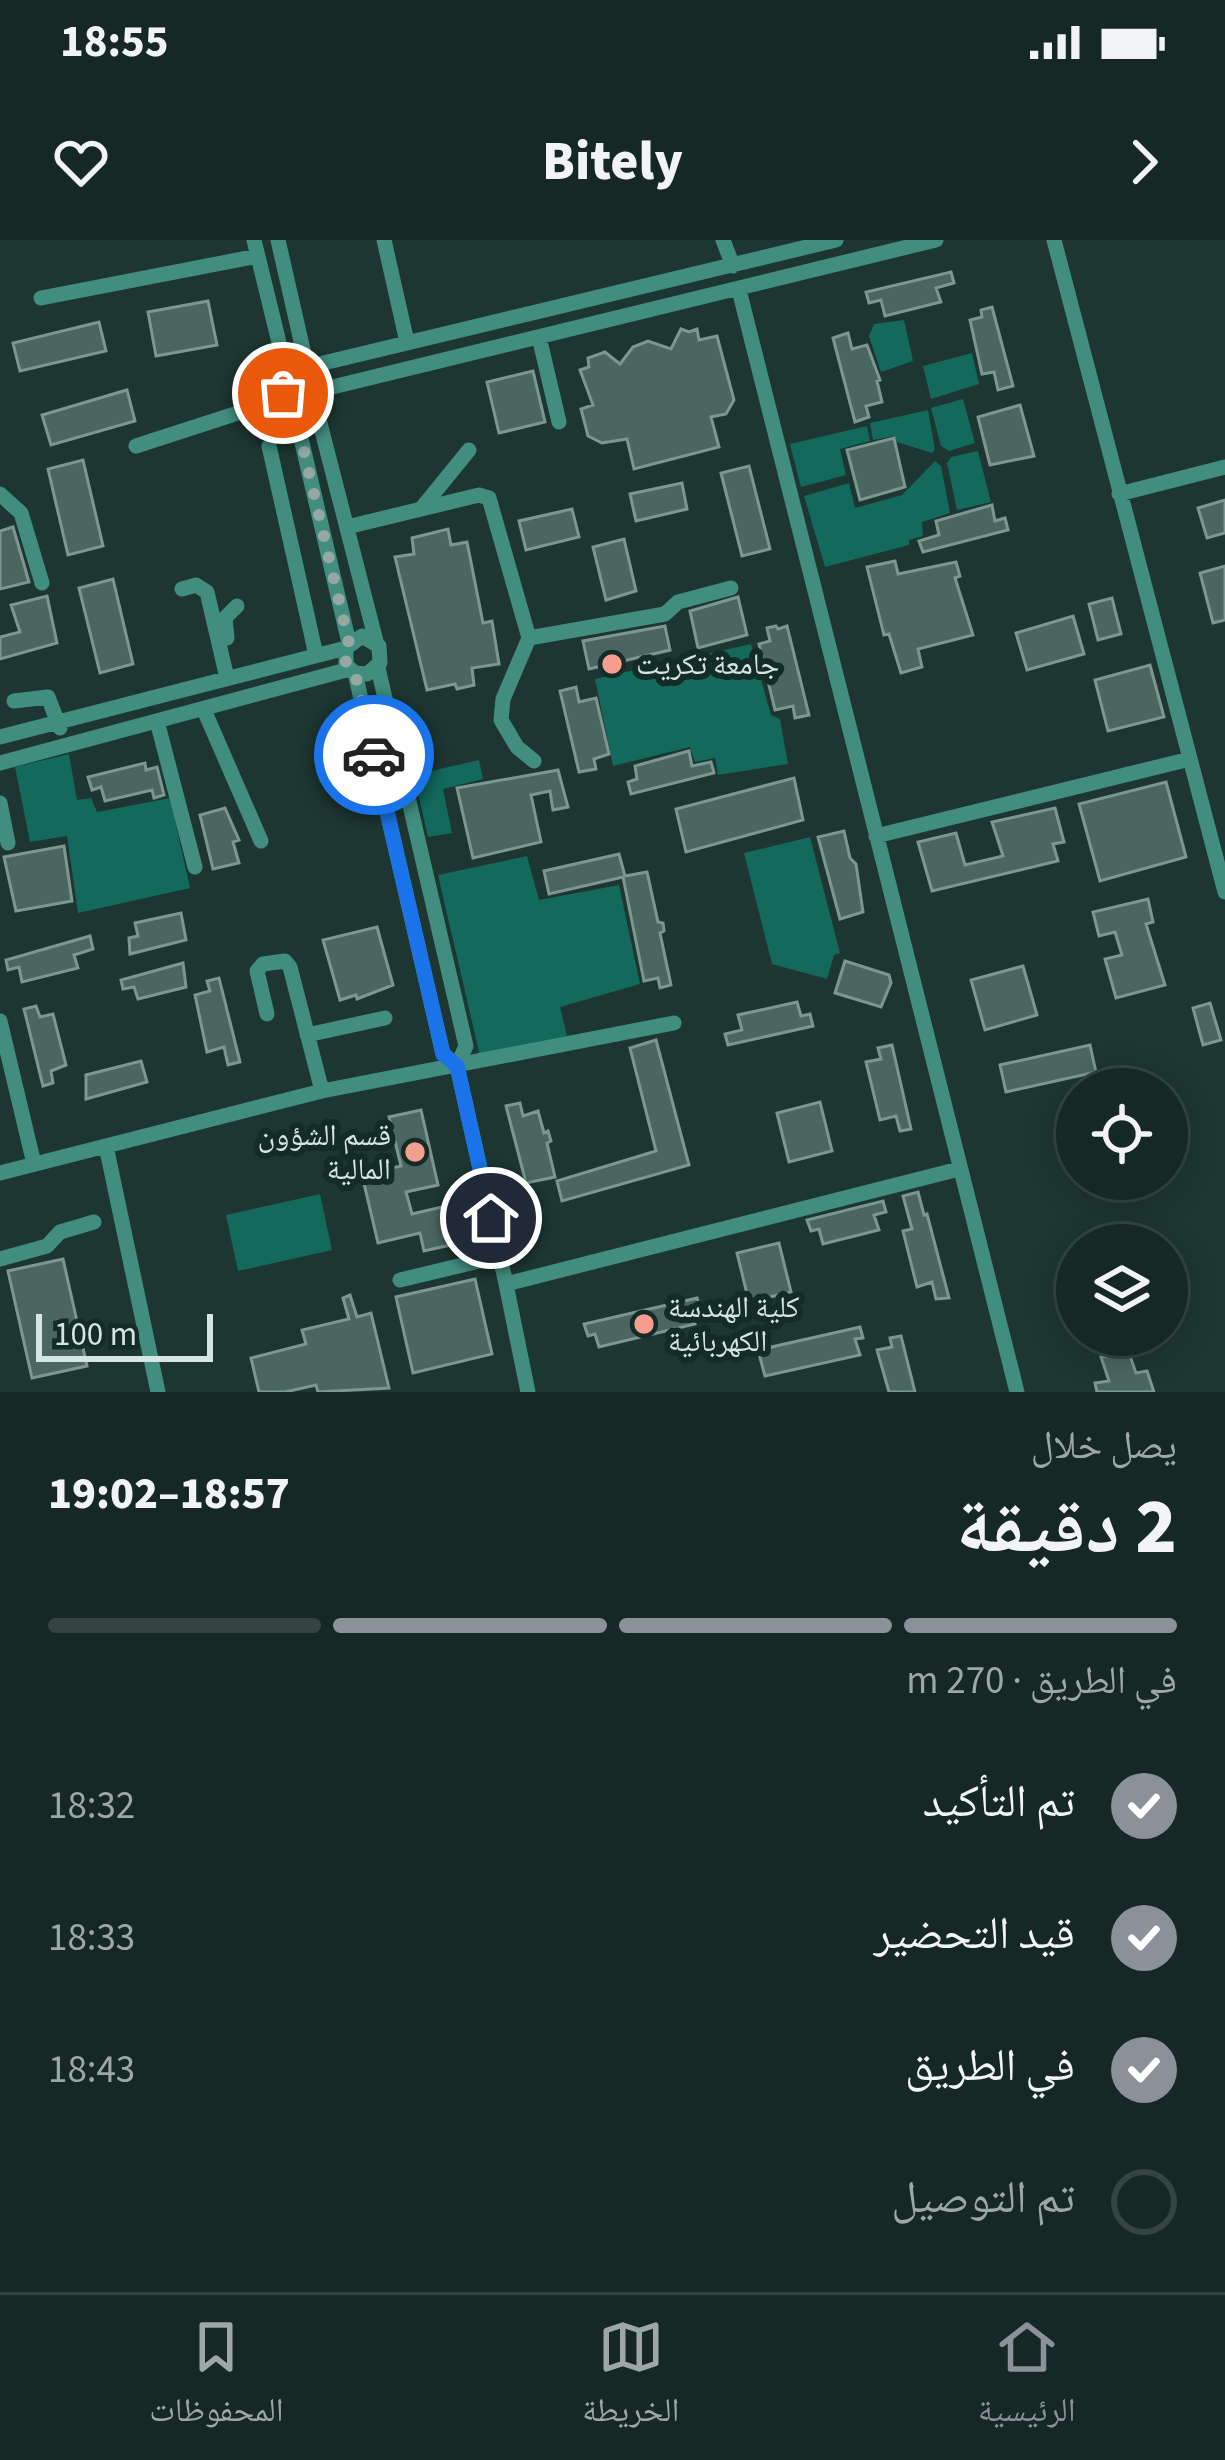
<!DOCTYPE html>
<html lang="ar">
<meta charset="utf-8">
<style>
body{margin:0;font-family:"Source Sans 3","Noto Naskh Arabic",sans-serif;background:#233432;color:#f1f3f6;direction:rtl;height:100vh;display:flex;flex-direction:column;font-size:45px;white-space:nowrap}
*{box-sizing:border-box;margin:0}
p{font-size:39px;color:#9ea6a7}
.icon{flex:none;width:66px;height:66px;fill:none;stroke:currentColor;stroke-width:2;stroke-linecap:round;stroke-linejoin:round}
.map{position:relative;height:1152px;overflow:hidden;direction:ltr}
.details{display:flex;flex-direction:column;background:#162825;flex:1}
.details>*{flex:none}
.buttons{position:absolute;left:1056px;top:828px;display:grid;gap:24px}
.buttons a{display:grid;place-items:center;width:132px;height:132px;border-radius:50%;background:#162825;box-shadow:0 6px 30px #0003,0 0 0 3px #354442;font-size:60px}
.scale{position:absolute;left:36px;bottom:30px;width:177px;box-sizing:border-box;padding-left:12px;border:6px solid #d6e5e1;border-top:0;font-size:33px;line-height:42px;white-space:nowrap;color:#d6e5e1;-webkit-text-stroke:9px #132c28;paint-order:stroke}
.pin{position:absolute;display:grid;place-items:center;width:102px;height:102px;color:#fff;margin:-51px;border:6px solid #fff;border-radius:50%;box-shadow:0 3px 12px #0007}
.courier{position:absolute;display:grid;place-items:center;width:120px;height:120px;margin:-60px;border:9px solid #1a73e8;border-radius:50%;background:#fff;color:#222;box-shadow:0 3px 15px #0007}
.summary em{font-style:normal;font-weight:800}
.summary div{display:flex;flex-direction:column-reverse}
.summary{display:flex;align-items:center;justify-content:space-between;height:204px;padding:0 48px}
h1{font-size:78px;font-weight:800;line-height:90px}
.bar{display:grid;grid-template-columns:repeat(4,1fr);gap:18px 12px;align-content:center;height:144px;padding:0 48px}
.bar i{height:15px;border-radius:9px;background:#354442}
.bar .current{background:#8c9099}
.bar p{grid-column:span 4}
ol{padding:0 48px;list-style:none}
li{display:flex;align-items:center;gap:36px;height:132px}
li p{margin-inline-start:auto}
li .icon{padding:12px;border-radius:50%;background:#8c9099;color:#fff;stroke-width:4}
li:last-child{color:#9ea6a7}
li i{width:66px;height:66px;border:6px solid #354442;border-radius:50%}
.status{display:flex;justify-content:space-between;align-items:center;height:84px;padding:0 60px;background:#162825;direction:ltr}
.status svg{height:33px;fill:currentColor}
header{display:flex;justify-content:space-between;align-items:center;height:156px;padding:0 48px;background:#162825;font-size:54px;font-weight:800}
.tabs{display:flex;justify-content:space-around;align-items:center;height:168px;border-top:3px solid #354442;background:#162825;font-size:33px;color:#9ea6a7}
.tabs a{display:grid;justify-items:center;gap:6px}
.tabs .current{color:#8c9099}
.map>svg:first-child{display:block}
.green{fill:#12695c}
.building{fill:#4b6660;stroke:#7b9790;stroke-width:3}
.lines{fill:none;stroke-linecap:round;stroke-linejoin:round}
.minor{stroke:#418e80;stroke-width:15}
.done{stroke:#95a8a3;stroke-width:12;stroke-dasharray:0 21.6}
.route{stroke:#1a73e8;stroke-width:15}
.poi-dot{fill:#f59d8e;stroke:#132c28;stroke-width:4.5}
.labels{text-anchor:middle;stroke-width:12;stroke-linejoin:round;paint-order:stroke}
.poi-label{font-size:30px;fill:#d6e5e1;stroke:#132c28;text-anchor:start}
</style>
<div class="status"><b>18:55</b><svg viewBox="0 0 49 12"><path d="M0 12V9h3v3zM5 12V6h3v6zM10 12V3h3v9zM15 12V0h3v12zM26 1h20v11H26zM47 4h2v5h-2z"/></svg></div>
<header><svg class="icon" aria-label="forward" viewBox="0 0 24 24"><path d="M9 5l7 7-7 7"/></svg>Bitely<svg class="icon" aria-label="heart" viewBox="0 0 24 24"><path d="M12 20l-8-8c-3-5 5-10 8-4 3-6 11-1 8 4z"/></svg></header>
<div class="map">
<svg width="1225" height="1152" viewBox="0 0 1225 1152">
<rect width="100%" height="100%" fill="#1d3631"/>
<path class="green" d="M904 80 913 121 881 132 869 96 874 84Z
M972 113 979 144 931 159 923 126Z
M963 159 975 203 949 211 941 206 931 168Z
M928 170 935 210 932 213 897 202 894 196 873 200 870 183Z
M867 186 870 201 840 209 846 235 801 247 790 204Z
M978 211 991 262 957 270 947 223 951 217Z
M935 221 941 226 950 273 922 282 923 296 909 300V305L825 327 804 256 849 243 855 268 902 255Z
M751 404 771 475 780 479 788 524 718 535 715 518 695 522 690 507 613 526 595 439Z
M69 514 77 560 91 558 97 572 170 558 190 648 78 673 67 596 30 602 15 527Z
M479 520 483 539 443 549 452 593 428 597 414 535Z
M810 597 840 713 834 715 827 739 772 724 744 613Z
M527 616 539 660 619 645 640 744 560 767 567 796 480 816 438 635Z
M320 954 332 1010 238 1031 226 975Z"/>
<path class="building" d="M951 32 954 43 936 48 941 62 885 76 881 60 869 63 866 52Z
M208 61 217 105 156 116 148 72Z
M992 67 1013 146 998 150 994 132 982 134 970 80 982 77 981 70Z
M99 82 106 111 20 131 13 103Z
M681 89 689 92 697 89 699 100 717 96 734 160 726 174 711 177 719 207 634 229 627 199 602 203 588 196 581 169 593 165 580 130 589 127 588 118 605 112 620 124 633 107 648 101 671 109Z
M848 93 852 109 867 105 880 140 877 141 882 162 866 166 869 177 855 182 833 98Z
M533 131 545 182 499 193 487 142Z
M127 150 135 181 51 205 42 175Z
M1020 165 1034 216 990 225 978 177Z
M894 198 905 247 860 260 847 210Z
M83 220 103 306 68 315 48 229Z
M749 226 770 309 742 316 721 233Z
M682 243 687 269 636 281 630 254Z
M1225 260V293L1207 298 1198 268Z
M992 265 995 281 1005 278 1008 290 923 312 919 301 939 295 936 281Z
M572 269 579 297 526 310 519 281Z
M13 287 29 342 0 349V291Z
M448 289 451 305 467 302 483 383 492 381 499 424 472 428 474 445 457 449 455 444 427 450 395 317 414 314 412 298Z
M624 299 636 351 606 360 593 307Z
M895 321 898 334 956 322 960 336 955 338 973 395 918 409 922 427 901 433 889 394 884 395 867 327Z
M1225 326V380L1213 383 1200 333Z
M113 339 133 424 100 433 79 348Z
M47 356 57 403 0 419V397L20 392 11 365Z
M738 357 747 395 698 408 690 371Z
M1112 358 1121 394 1098 400 1089 364Z
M1073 376 1084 414 1027 430 1016 393Z
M665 386 670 410 589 429 583 401Z
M776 386 778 389 787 386 809 475 795 478 793 466 775 470 759 404 770 401 767 388Z
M1150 425 1164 477 1108 491 1095 440Z
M576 447 579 462 596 458 609 514 594 519 596 529 579 532 560 451Z
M689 511 692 526 711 522 714 533 631 554 628 542 637 539 635 526Z
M145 523 146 530 157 527 164 555 154 558 152 550 105 561 101 547 92 550 88 537Z
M558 530 568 567 553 570 550 551 531 555 541 602 473 618 457 548Z
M794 538 803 580 686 612 676 569Z
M1166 542 1186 617 1100 641 1079 564Z
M225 568 239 600 233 602 239 623 213 629 200 575Z
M1055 568 1064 602 1053 604 1058 621 932 651 918 602 956 593 965 625 1003 616 992 582Z
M844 591 850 618 856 624 863 672 840 679 818 597Z
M64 606 72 661 16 671 4 617Z
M619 614 625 636 647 632 658 682 663 683 664 691 660 693 671 745 660 748 658 738 644 741 623 637 549 654 544 631Z
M1148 659 1153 682 1146 684 1165 745 1116 758 1105 719 1122 715 1115 692 1099 696 1093 672Z
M181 673 186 700 130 714 129 698 138 696 135 683Z
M377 687 393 745 357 759 356 755 340 760 323 700Z
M90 696 93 709 74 715 78 728 22 742 19 727 8 730 6 720Z
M845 721 889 735 891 743 881 767 835 753Z
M183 723 186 747 138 759 134 747 123 749 121 740Z
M1023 726 1037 775 985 790 971 740Z
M219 738 240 822 228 825 224 807 207 812 195 755 210 751 207 741Z
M797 762 801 776 810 774 813 786 728 805 725 794 742 790 738 775Z
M1210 763 1221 800 1203 805 1193 768Z
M36 766 40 777 53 774 66 825 51 831 53 843 43 846 24 769Z
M656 800 689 925 562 961 557 941 656 911 630 808Z
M892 805 911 889 900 891 896 876 880 880 866 822 881 819 878 808Z
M1090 805 1096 832 1006 852 1000 825Z
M141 821 147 842 86 859V835Z
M820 862 832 911 789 922 777 873Z
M520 863 523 876 538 871 544 893 548 891 551 901 547 903 555 937 526 943 506 866Z
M421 870 438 945 406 952 412 974 446 966 455 1004 424 1011 420 993 378 1003 362 935 401 926 389 877Z
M918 952 924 975 927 974 949 1058 936 1059 932 1042 917 1047 903 991 912 989 903 956Z
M883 961 886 972 874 975 879 990 823 1004 819 989 811 991 807 980Z
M779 1003 791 1052 749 1062 737 1013Z
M63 1019 87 1126 32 1138 8 1031Z
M475 1039 492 1114 413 1133 396 1057Z
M350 1055 357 1077 371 1073 389 1148 318 1152 316 1145 285 1152H259L251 1118 306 1104 302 1090 349 1079 343 1058Z
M697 1058 701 1070 690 1072 695 1084 599 1107 595 1094 588 1096 584 1084Z
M860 1087 863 1098 855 1099 860 1115 765 1136 758 1110Z
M901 1096 915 1152H889L877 1110 892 1107 890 1098Z
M1129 1113 1136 1133 1147 1131 1154 1152H1097L1095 1143 1109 1141 1101 1117Z"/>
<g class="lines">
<path class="minor" d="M254 0 285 127
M278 0 306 123
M384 0 407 102
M723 0 733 26
M1054 0 1225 652
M739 50 1017 1152
M41 58 258 16
M539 97 559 182
M279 141a20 20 0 1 1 40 0a20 20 0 1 1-40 0Z
M311 126 836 0
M316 151 936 0
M313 156 376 401
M292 160 349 403
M136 206 287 157
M269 206 316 415
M0 254 21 273 42 343
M1119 254 1225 227
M421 269 469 210
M347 287 479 255 489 258 529 398 503 459 501 480 517 507 534 521
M182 349 196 345 207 352 227 438
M227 398 225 378 237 366
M529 398 665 374 678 362 731 348
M355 433 443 814 457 826 466 806 378 428
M14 461 48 457 60 488
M204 470 261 601
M157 481 195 627
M0 497 346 408 362 396 379 406 380 423 367 434 355 433 346 425V408
M0 523 350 429
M0 563 8 603
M876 596 1190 519
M267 774 257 731 263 724 285 721 290 727 322 851
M0 781 34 924
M307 795 385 778
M457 826 506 1044 959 929
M106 906 158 1152
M0 933 322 851 674 783
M0 1019 47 1006 60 992 94 982
M400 1040 500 1016
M506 1044 528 1152"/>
</g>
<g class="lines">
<path class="done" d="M283 153 292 160 349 403 344 419 355 433 374 515"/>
<path class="route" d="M374 515 443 814 457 826 491 978"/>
</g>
<g class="poi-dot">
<circle cx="612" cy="424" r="12"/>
<circle cx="415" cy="912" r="12"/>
<circle cx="644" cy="1084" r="12"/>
</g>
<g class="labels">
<g class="poi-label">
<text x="636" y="434">جامعة تكريت</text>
<text x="391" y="905" text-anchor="end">قسم الشؤون<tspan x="391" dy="34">المالية</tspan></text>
<text x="668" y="1077">كلية الهندسة<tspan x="668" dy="34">الكهربائية</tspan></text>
</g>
</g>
</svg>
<div class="buttons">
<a><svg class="icon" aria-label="locate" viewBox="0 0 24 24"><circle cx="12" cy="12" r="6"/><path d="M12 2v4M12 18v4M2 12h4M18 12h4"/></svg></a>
<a><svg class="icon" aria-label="layers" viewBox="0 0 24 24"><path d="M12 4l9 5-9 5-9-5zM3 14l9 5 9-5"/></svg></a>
</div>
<div class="scale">100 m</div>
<div class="pin" style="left:283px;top:153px;background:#ea580c"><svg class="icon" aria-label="bag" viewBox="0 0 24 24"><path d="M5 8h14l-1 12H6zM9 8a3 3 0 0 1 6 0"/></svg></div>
<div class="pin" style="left:491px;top:978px;background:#1f2937"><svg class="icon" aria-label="home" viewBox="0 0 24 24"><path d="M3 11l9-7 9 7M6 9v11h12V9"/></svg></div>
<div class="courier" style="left:374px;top:515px"><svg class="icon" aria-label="car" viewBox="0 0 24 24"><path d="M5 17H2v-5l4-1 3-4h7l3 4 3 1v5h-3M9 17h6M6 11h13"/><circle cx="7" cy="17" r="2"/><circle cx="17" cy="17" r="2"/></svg></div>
</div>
<section class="details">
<div class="summary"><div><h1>2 دقيقة</h1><p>يصل خلال</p></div><em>18:57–19:02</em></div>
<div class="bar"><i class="current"></i><i class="current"></i><i class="current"></i><i></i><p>في الطريق · 270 m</p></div>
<ol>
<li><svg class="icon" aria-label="check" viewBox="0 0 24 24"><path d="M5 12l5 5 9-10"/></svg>تم التأكيد<p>18:32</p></li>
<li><svg class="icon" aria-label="check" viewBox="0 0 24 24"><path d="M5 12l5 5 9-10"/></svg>قيد التحضير<p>18:33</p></li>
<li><svg class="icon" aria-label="check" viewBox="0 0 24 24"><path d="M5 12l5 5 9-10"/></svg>في الطريق<p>18:43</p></li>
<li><i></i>تم التوصيل</li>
</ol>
</section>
<nav class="tabs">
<a class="current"><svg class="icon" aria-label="home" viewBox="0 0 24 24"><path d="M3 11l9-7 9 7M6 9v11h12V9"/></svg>الرئيسية</a>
<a><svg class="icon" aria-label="map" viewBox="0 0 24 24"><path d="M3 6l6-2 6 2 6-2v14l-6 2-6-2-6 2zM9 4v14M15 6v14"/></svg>الخريطة</a>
<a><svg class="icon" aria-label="saved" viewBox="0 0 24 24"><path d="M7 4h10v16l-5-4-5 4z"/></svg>المحفوظات</a>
</nav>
